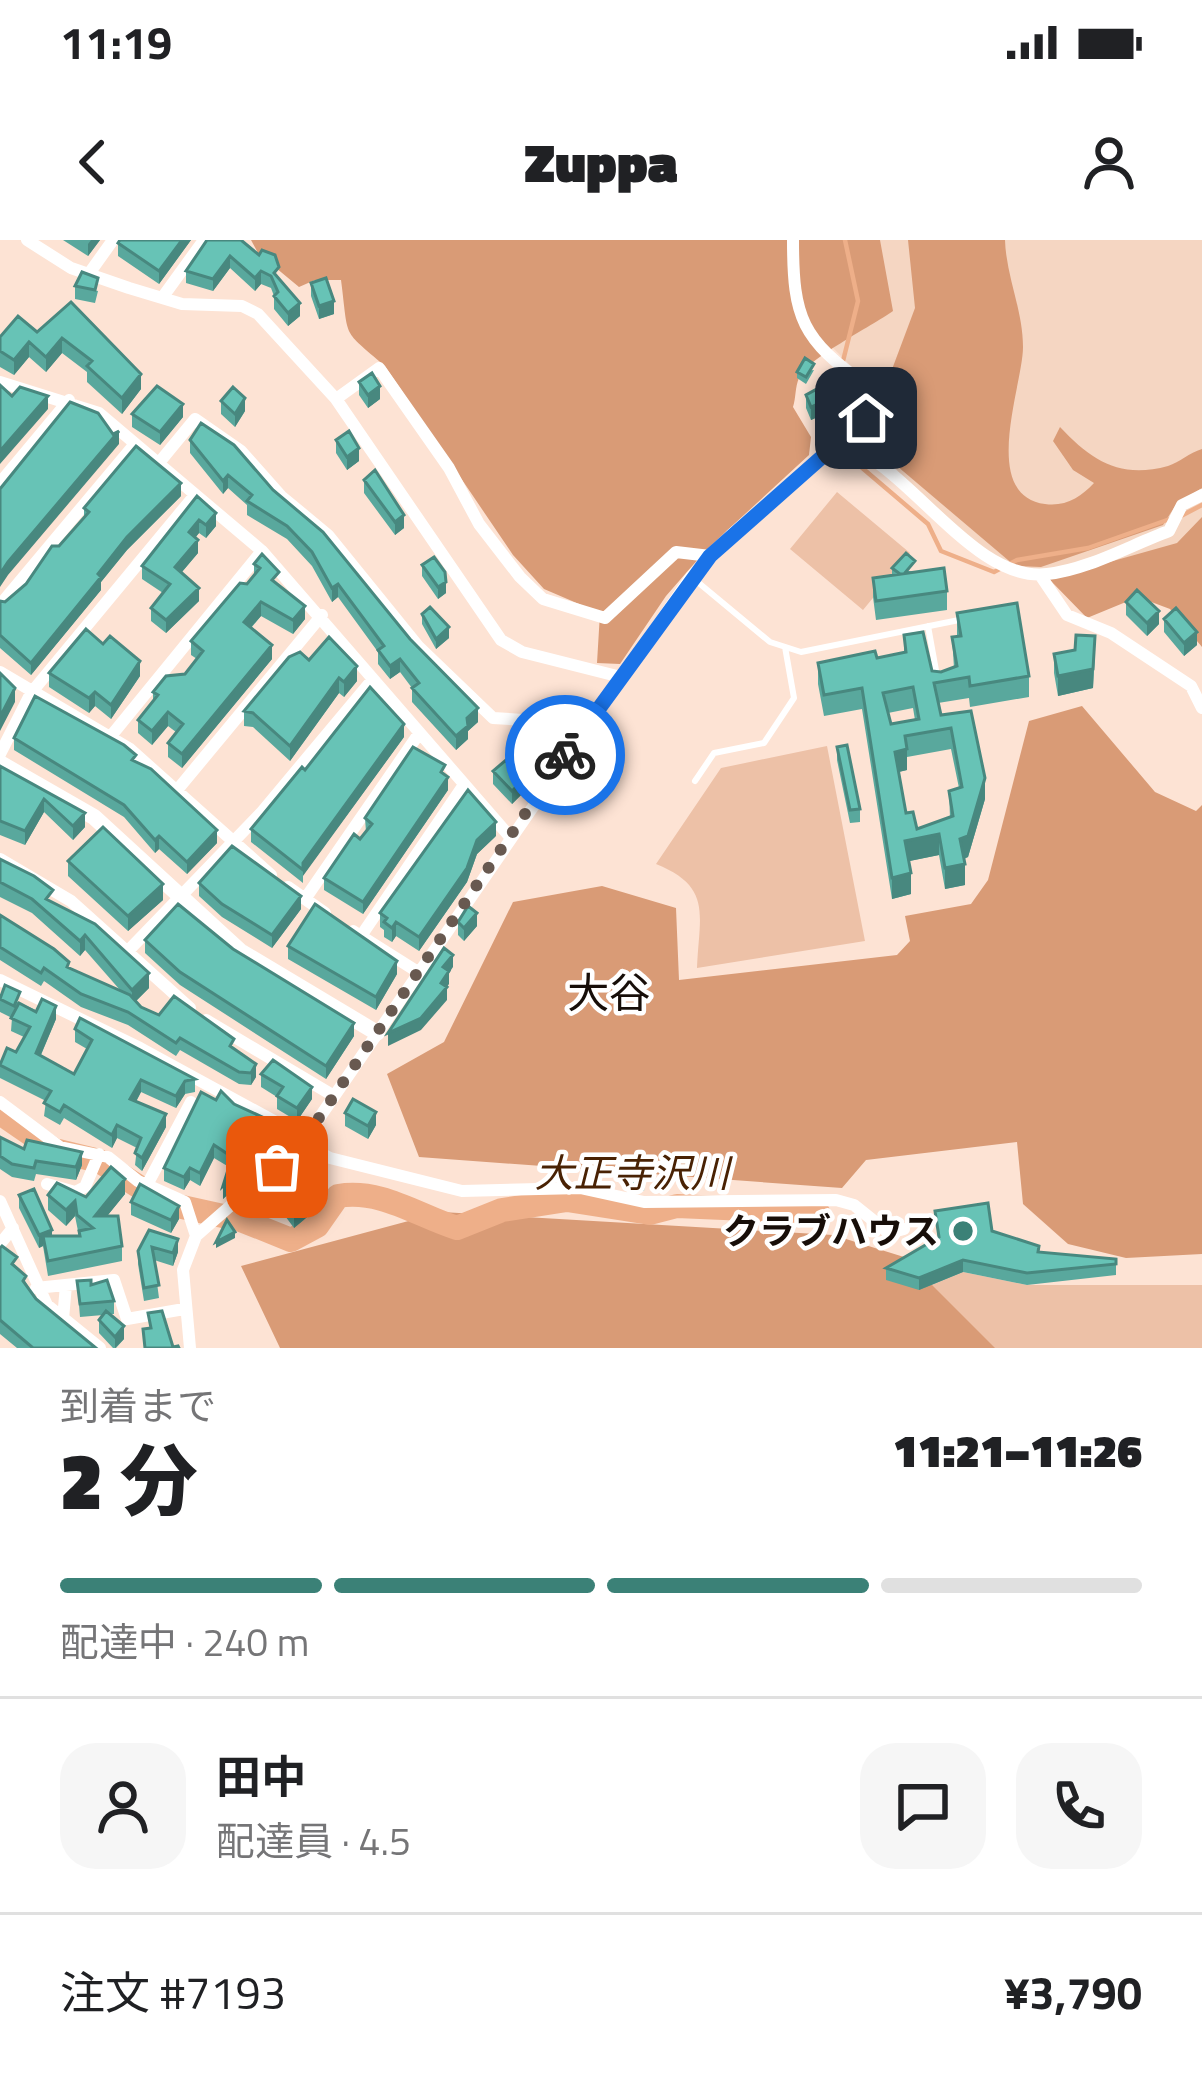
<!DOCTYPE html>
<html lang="ja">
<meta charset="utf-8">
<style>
body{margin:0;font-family:"Titillium Web","Noto Sans JP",sans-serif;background:#f6f6f6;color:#202124;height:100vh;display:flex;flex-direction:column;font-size:45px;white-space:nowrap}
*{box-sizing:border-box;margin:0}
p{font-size:39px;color:#757577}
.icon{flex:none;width:66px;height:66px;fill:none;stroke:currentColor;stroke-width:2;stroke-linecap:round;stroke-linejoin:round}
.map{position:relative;height:1108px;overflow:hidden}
.side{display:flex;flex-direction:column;background:#fff;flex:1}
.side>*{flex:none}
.pin{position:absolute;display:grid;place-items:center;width:102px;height:102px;color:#fff;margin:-51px;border-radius:24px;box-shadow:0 6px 18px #0006}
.courier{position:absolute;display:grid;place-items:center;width:120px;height:120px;margin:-60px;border:9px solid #1a73e8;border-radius:50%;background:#fff;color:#222;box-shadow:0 3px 15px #0007}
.headline em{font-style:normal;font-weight:800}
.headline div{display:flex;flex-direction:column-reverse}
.headline{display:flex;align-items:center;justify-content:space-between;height:204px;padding:0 60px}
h1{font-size:78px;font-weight:800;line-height:90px}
.bar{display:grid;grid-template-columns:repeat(4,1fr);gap:18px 12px;align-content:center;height:144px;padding:0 60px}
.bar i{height:15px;border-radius:9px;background:#e0e0e0}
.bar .on{background:#3b8177}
.bar p{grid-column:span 4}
.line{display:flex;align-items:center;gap:30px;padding:0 60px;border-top:3px solid #e0e0e0}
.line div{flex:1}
.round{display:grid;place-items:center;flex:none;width:126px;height:126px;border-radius:36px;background:#f6f6f6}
.status{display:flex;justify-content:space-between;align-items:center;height:84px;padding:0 60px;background:#fff;direction:ltr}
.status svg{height:33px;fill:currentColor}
header{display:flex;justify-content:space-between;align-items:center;height:156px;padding:0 60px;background:#fff;font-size:54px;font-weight:800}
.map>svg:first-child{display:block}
.built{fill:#f5d6c2}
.green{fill:#edc1a7}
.forest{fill:#d99b76}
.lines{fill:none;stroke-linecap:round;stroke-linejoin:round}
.stream{stroke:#eeaf89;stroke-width:4.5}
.river{stroke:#eeaf89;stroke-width:24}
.lane{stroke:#fff;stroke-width:6}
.street{stroke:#fff;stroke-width:12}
.secondary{stroke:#fff;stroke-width:16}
.wall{fill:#59a89d;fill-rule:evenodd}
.shaded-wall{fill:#48887f}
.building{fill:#67c3b6;stroke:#48887f;stroke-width:3;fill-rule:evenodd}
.done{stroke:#685950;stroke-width:12;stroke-dasharray:0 21.6}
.route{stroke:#1a73e8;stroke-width:15}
.poi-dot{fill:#3b8177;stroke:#fff;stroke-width:4.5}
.labels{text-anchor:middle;stroke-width:9;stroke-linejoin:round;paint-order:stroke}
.poi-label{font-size:36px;font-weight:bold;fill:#170e09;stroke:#fff;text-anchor:end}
.water-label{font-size:39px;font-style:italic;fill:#492204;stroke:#fff}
.quarter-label{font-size:42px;fill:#170e09;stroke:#fff}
</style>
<div class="status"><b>11:19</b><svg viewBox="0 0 49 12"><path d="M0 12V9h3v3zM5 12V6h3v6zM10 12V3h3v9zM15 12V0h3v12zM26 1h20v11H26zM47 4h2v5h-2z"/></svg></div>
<header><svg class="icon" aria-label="back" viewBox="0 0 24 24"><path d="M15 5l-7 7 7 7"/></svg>Zuppa<svg class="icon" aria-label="person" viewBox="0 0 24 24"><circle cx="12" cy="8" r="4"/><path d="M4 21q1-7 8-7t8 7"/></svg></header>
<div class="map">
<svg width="1202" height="1108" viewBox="0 0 1202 1108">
<rect width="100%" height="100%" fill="#fde3d4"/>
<path class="built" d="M806 0H1202V378L1152 353 1015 325 988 314 899 233 886 210 887 162 825 100Z"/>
<path class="green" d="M837 252 910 313 863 370 790 309Z
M827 506 865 701 697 728C699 675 713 647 656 624L721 528Z
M963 1032 1027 1045H1202V1108H962L919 1050Z"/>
<path class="forest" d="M251 0H880L893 71C872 86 805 120 799 138 795 147 796 158 793 167L811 197 809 215 706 310 666 356 620 424 597 423 600 373 544 349 513 315 385 126C341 88 349 101 341 40H315L299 47 258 13Z
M908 0H1005C1006 36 1023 70 1023 107 1023 145 979 255 1045 264 1065 267 1081 257 1094 243L1073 230 1053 201 1060 187C1092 221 1120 239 1168 226 1180 222 1189 213 1202 209V248L1177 263 1163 285 1041 327 1015 326 897 226 893 169 885 148 915 68Z
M1202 277V407L1170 369 1138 357 1087 378 1049 339 1177 303Z
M1082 466 1155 552 1196 571 1202 565V1014L1126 1018 1068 1004 1023 964 1017 902 866 920 842 948 419 917 387 834 444 802 513 662 602 646 676 668 679 740 897 715 910 701 905 676 971 664 988 640 1029 481Z
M442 972 833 995 904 1017 995 1108H280L241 1026Z"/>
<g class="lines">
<path class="stream" d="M843 121 858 61 845 0
M840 133 850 185
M848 208 847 215 928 284 941 311 994 332 1017 320 1088 308 1170 279
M1181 276 1202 265"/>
<path class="river" d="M0 873 54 910 99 921 164 963 241 980 291 1000 317 986 338 956C382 949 416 975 457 988L502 970 567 960 650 973 677 966 818 972"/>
<path class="lane" d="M694 339 770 402 801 412 959 380
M928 386 937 436
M695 541 714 513 764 503 794 458 785 407"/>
<path class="street" d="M27 0 71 28 129 48 182 64 242 66 258 74 336 159 501 400 522 412 621 437
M88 35 113 0
M162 58 204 0
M0 142 99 173 262 311 511 598
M867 146 883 169 880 223
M336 159 379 128 449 228 479 284 520 337 543 359 605 378 676 312 710 316
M842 203C910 226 974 343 1047 334 1087 330 1131 305 1169 291L1182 265 1202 255
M158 224 195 179 241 211 281 256 328 295 418 406 493 478 539 481 582 491
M0 243 69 160
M1040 335 1067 375 1111 393 1191 446 1202 468
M0 365 134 205
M0 432 130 509 271 635
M111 496 262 311
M0 514 31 453 195 255
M178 549 322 375
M0 619 71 661 190 768
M288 647 325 673
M305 659 418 495
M353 691 418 732
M361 696 463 546
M127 712 261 573 373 439
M0 740 140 808 305 898
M206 780 334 856
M0 862 60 907 108 917 138 941 185 962 196 996
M302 903 330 918 462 951 580 948 644 962 836 960 854 965 889 993 904 989
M47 944 75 952 85 947 99 914
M147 945 191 862
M0 961 47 1065 100 1108
M0 1004 13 988
M36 1048 114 1040 127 1079 184 1069
M63 1079 66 1045
M190 1108 183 1030 196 996 302 903 691 337 732 294 866 178V145C802 99 793 79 793 0"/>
<path class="secondary" d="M0 523 94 577 240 711 377 793"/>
</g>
<path class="wall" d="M63 0H100L88 16Z
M191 0 159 44 118 16V3Z
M207 0 279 39 300 76 288 86 274 69V56L271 48 261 44 255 51 230 28 213 51 186 43V31Z
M311 43 334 74 319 79 311 56Z
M75 46 98 51 95 63 75 59Z
M71 62 141 149 122 174 87 142V132L62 113 46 132 29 117 14 135 0 127V97L37 92Z
M814 130 806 144 797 138V132Z
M359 142 380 159 368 168 359 155Z
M806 155 822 175 811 180 806 168Z
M221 161 245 171 235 187 221 174Z
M132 174 183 177 160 205 132 187Z
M201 183 478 482 468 491V499L456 510 412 462V448L400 432 390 439 378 424V412L338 357 332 362 312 326 287 299 247 275V265L228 248 223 254 190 213V200Z
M336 200 359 221 347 230 336 213Z
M364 240 404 288 395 295 364 253Z
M181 256 127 310 101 342V350L31 435 0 408V361L5 362 26 344 84 278V268Z
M197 256 216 286 206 298 199 293 195 298 198 313 182 332 199 361 166 393 151 381V368L163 353 142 339V326Z
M254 324 279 345 305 379 293 394 261 376 251 388 272 419 182 528 168 517V503L176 492 168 486 152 505 138 493V480L153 462V452L185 434 197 419 191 415V401L247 344 254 335Z
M422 325 446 353 438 359 422 336Z
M892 328 915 332 947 351V370L876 380 873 357V338L892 335Z
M1126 362 1159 384 1147 396 1126 375Z
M957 373 1029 436V457L970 467 969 458 938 463 941 475 971 471 985 559 968 617 964 619 965 645 945 649 939 615 909 621 911 654 892 659 862 469 824 476 818 444V423L877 418 904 412V395L932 431 941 432 954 428 952 397 957 396ZM913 468 915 480 891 484 888 473ZM951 509 959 548 949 551 950 578 917 589 906 573 898 532 907 530V517Z
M422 374 449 398 436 409 422 384Z
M1164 379 1197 405 1184 416 1164 392Z
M1075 410 1095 415 1093 448 1058 456 1054 433V414Z
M309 420 357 441 344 457 339 453 290 521 253 487 244 486V471Z
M49 433 140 436 111 479 95 466 89 473 49 447Z
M404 497 303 635V643L251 602V589L305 530Z
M14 498 136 522 217 603 187 634 159 609 155 613 124 577 14 510Z
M837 507 860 569V582L850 583 837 520Z
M0 526 85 587 73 600 44 572 25 605 0 595Z
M493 531 524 552 512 564 493 544Z
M445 535 448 550 363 674 324 650V638L366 592 365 578Z
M496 596 477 614 467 642 419 711 396 696 392 702 384 697V690L380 687V673Z
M0 619 149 748 136 761 141 767 234 809 256 837 251 845 239 844 180 810 176 816 128 785 81 767 44 741 41 746 0 720V675L69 728 120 750 85 710 80 716 32 673 0 657Z
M68 621 163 660 128 691 68 636Z
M199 643 301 669 272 708 222 677 199 656Z
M458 682 477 686 464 701 458 695Z
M145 700 233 709 354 796 326 839 180 745 145 713Z
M288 706 397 734 376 770 288 719Z
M0 754 56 779 41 815 74 834 87 809 75 802V789L195 839V852L185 854 176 868 141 852 136 862 166 887 142 931 135 925 137 908 117 898 112 908 64 878 60 885 44 876 46 861 0 838V822L16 812 24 797 11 791 12 778 0 772Z
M261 834 312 859 297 881 277 869V857L261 847Z
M216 860 234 864 286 901 268 919 261 915 255 928 249 925 241 942 223 959 229 927 214 918 200 946 190 940 184 950 164 941V928Z
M345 873 376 885 368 899 345 886Z
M0 897 24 909 82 925 76 940 36 934 34 941 12 937 0 929Z
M646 932 644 951 627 948V935Z
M268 940 312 973 294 988 268 953Z
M125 954 107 976 122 1006V1021L48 1036 43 1006 39 1008 19 968V955L52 996H79L75 976 66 986 48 970V955L86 957Z
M131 962 179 979 171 993 131 975Z
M935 971 992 991 1039 1012 1116 1019V1035L1027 1045 963 1032 919 1050 886 1040V1028L938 998Z
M149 990 178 1012 173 1026 154 1020 159 1058 144 1061 138 1024V1011Z
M0 1008 17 1028 36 1059 96 1108H17L0 1094Z
M77 1041 91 1045 114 1061V1074H110L124 1099 116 1108H113L99 1093V1080L103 1075 80 1077Z"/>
<path class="shaded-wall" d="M91 0H100L88 16V4Z
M182 0H191L159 44V31Z
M230 16V28L213 51V39Z
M261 31V44L255 51V38Z
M334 61V74L319 79V66Z
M300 63V76L288 86V73Z
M62 98V113L46 132V117Z
M29 102V117L14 135V120Z
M141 134V149L122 174V158Z
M380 146V159L368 168V155Z
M48 156V169L0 224V211Z
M245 158V171L235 187V174Z
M822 162V175L811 180V167Z
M183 164V177L160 205V192Z
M119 191V204L8 335 0 347V334L8 322Z
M359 208V221L347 230V217Z
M228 235V248L223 254V241Z
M181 243V256L127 310 101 342V350L31 435V423L127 297Z
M216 273V286L206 298V285Z
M404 275V288L395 295V282Z
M199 280V293L189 305V292Z
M198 300V313L175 340V327Z
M446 342V353L438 359V347Z
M338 344V357L332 362V348Z
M199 348V361L166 393V380Z
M261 362V376L244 395V382Z
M305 366V379L293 394V380Z
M1159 371V384L1147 396V383Z
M449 387V398L436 409V399Z
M1197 392V405L1184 416V403Z
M1095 396 1093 448 1058 456V436Z
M272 405V419L182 528V514Z
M400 419V432L390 439V426Z
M140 421V436L111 479V465Z
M357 426V441L344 457V442Z
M339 438V453L290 521V506Z
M15 448V462L0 491V477Z
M95 452V466L89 473V458Z
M478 468V482L468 491V499L456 510V496L467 478Z
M168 472V486L152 505V491Z
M404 484V497L303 636V623Z
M907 509V530L895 533V512Z
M448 537V550L363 674V662Z
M985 538V559L968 617 960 620V599Z
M524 539V552L512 564V551Z
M44 559V572L25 605V591Z
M85 573V587L73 600V586Z
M496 582V596L477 614 467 642 419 711V697L477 600Z
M217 590V603L187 634V622Z
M939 594V615L905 622V601Z
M159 596V609L155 613V600Z
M965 624V645L945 649V628Z
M911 633V654L892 659V638Z
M163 644V660L128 691V676Z
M301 656V669L272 708V695Z
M477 673V686L464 701V688Z
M396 682V696L392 702V688Z
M85 695V710L80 716V701Z
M453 715V727L449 733V744L442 754 447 747V760L421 790 388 806V793Z
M397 721V734L376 770V757Z
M149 733V748L132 765V750Z
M56 766V779L36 826V813Z
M354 783V796L326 839V826Z
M256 824V837L251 845V833Z
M141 840V852L130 872V859Z
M185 841V854L176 868V856Z
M312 847V859L297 881V868Z
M376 872V885L368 899V886Z
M166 874V887L142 931V918Z
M117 885V898L112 908V895Z
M286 888V901L268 919V906Z
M261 902V915L255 928V915Z
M214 905V918L200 946V933Z
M82 912V925L76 940V927Z
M249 913V925L241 942 223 959V946Z
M190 928V940L184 950V937Z
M125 939V954L95 991V976Z
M312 960V973L294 988V975Z
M75 961V976L66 986V970Z
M179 966V979L171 993V980Z
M52 990V1003L43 996V1006L39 1008V995Z
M235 992V998L216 1008V1002Z
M178 999V1012L173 1026V1013Z
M963 1020V1032L919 1050V1038Z
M124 1086V1099L115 1108V1097Z"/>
<path class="building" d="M120 0H182L159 31 118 3Z
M207 0H241L259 15 262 10 275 15 279 27 274 33 300 63 288 73 274 56 278 52 271 36 261 31 255 38 230 16 213 39 186 31Z
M82 32 98 38 95 50 75 46Z
M326 38 334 61 319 66 311 43Z
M71 62 141 134 122 158 87 126 92 121 62 98 46 117 29 102 14 120 0 111V97L18 76 37 92Z
M805 118 814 124 806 137 797 132Z
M372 133 380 146 368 155 359 142Z
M0 145 12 156 20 147 48 156 0 211Z
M157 146 183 164 160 192 132 174Z
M233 147 245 158 235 174 221 161Z
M817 149 822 162 811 167 806 155Z
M70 162 98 173 113 194 119 191 8 322 0 334V249Z
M201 183 234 205 273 250 323 292 410 399 478 468 467 478 468 486 456 496 412 448 419 443 400 419 390 426 378 410 384 406 338 344 332 348 312 312 287 286 247 261 252 255 228 235 223 241 190 200Z
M349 191 359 208 347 217 336 200Z
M136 206 181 243 127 297 98 334 101 337 31 423 0 395V361L5 362 26 344 52 306H59L89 272 84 268Z
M375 230 404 275 395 282 364 240Z
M197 256 216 273 206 285 199 280 189 292 198 300 175 327 199 348 166 380 151 368 170 344 142 326Z
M906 313 915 321 904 334H900L892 328Z
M262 314 279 332 272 340 305 366 293 380 261 362 244 382 272 405 182 514 168 503 183 484 168 472 152 491 138 480 158 455 153 452 166 436 185 434 203 411 191 401 240 343 247 344 260 328 254 324Z
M434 317 445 332 446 342 438 347 422 325Z
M944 328 947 351 876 361 873 338Z
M1137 350 1159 371 1147 383 1126 362Z
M1017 363 1029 436 970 446 969 437 934 443 941 475 971 471 985 538 968 596 960 599 965 624 945 628 939 594 905 601 911 633 892 638 862 448 824 455 818 423 875 411 877 418 906 412 904 395 923 392 932 431 941 432 957 426 952 397 961 396 957 373ZM913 447 919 479 891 484 883 453ZM951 488 962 547 949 551 953 576 917 589 913 572 906 573 895 512 907 509 905 496Z
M430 367 449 387 436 399 422 374Z
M1176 368 1197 392 1184 403 1164 379Z
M86 389 103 404 110 396 140 421 111 465 95 452 89 458 49 433Z
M1076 395 1095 396 1093 429 1058 436 1054 414 1075 410Z
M329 397 357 426 344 442 339 438 290 506 253 473 244 471 289 417 300 412 309 420Z
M0 433 15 448 0 477Z
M370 447 404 484 303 623V630L251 589 302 527 305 530Z
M35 456 124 505 136 515 132 520 151 529 217 590 187 622 159 596 155 600 124 565 14 498Z
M847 505 860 569 850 570 837 507Z
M413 507 445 525 441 532 448 537 363 662 324 638 354 594 360 599 372 584 365 578Z
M506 520 524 539 512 551 493 531Z
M0 526 85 573 73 586 44 559 25 591 0 581Z
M468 550 496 582 477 600 467 628 419 697 396 682 392 688 384 682 387 678 380 673Z
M103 587 163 644 128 676 68 621Z
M232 606 301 656 272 695 222 664 199 643Z
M0 619 34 636 53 650 46 659 95 684 149 733 132 750 85 695 80 701 32 659 0 642Z
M178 664 233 709 354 783 326 826 180 732 145 700Z
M315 664 397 721 376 757 288 706Z
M468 666 477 673 464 688 458 682Z
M0 675 54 709 69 722 67 727 130 755 141 767 159 775 174 756 234 799 230 806 256 824 251 833 239 832 180 798 176 803 128 772 81 754 44 728 41 733 0 707Z
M444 708 453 715 443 727 449 731 441 743 447 747 421 778 388 793Z
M5 745 20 752 14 766 0 759Z
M42 759 56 766 36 813 74 834 92 800 75 789 80 778 195 839 185 841 176 856 141 840 130 859 166 874 142 918 135 913 141 898 117 885 112 895 64 865 60 872 44 863 51 851 0 825 7 808 16 812 30 787 11 778 19 763 36 772Z
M273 820 312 847 297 868 277 856 283 847 261 834Z
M221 851 234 864 286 888 268 906 261 902 255 915 249 913 241 929 223 946 232 917 214 905 200 933 190 928 184 937 164 928 201 852 216 860Z
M353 859 376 872 368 886 345 873Z
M0 897 24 909 27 900 82 912 76 927 36 921 34 928 12 924 0 916Z
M111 927 125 939 95 976H118L122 1006 48 1021 43 996H80L79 991 93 988 77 975 75 961 66 970 48 955 57 943 86 957Z
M629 927 646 932 644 938 627 935Z
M277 930 281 935 288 930 312 960 294 975 268 940Z
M140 944 179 966 171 980 131 962Z
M34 949 52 990 39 995 19 955Z
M988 963 992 991 1039 1006 1038 1012 1116 1019V1024L1027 1033 963 1020 919 1038 886 1028 939 997 935 971Z
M227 980 235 992 216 1002Z
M149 990 178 999 173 1013 152 1007 159 1045 144 1048 138 1011Z
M2 1006 17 1017 12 1024 26 1036 23 1041 36 1059 96 1108H33L0 1080V1008Z
M91 1040V1045L107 1040 114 1061 80 1064 77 1041Z
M106 1071 124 1086 115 1097 99 1080Z
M162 1071 173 1107 178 1106 179 1108H145L143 1089 151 1088 148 1073Z"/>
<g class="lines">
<path class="done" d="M277 927 302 903 565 515"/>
<path class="route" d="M565 515 710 316 866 178"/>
</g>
<circle class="poi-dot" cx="963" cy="991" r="12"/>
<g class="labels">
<g class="poi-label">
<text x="939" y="1004">クラブハウス</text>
</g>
<g class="water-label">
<text x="632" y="947">大正寺沢川</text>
</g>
<g class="quarter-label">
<text x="609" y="768">大谷</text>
</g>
</g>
</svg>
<div class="pin" style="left:277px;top:927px;background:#ea580c"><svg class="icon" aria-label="bag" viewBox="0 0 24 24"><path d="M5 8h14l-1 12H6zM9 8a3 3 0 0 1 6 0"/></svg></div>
<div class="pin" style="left:866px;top:178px;background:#1f2937"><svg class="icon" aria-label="home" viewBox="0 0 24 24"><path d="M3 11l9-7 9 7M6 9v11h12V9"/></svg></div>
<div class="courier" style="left:565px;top:515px"><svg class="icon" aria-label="bike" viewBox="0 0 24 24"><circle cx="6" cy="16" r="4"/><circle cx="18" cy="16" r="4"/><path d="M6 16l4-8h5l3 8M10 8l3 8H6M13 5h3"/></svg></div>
</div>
<section class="side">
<div class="headline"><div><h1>2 分</h1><p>到着まで</p></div><em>11:21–11:26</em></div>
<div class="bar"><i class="on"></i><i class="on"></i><i class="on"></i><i></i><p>配達中 · 240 m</p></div>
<div class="line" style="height:216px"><a class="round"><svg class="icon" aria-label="person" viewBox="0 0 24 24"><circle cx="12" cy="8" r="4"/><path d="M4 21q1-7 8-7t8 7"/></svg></a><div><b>田中</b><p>配達員 · 4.5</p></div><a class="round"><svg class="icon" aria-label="chat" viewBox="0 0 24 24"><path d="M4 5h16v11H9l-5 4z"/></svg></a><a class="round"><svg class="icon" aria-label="phone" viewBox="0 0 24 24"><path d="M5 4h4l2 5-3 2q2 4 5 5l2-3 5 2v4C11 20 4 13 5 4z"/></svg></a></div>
<div class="line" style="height:156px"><div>注文 #7193</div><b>¥3,790</b></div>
</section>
